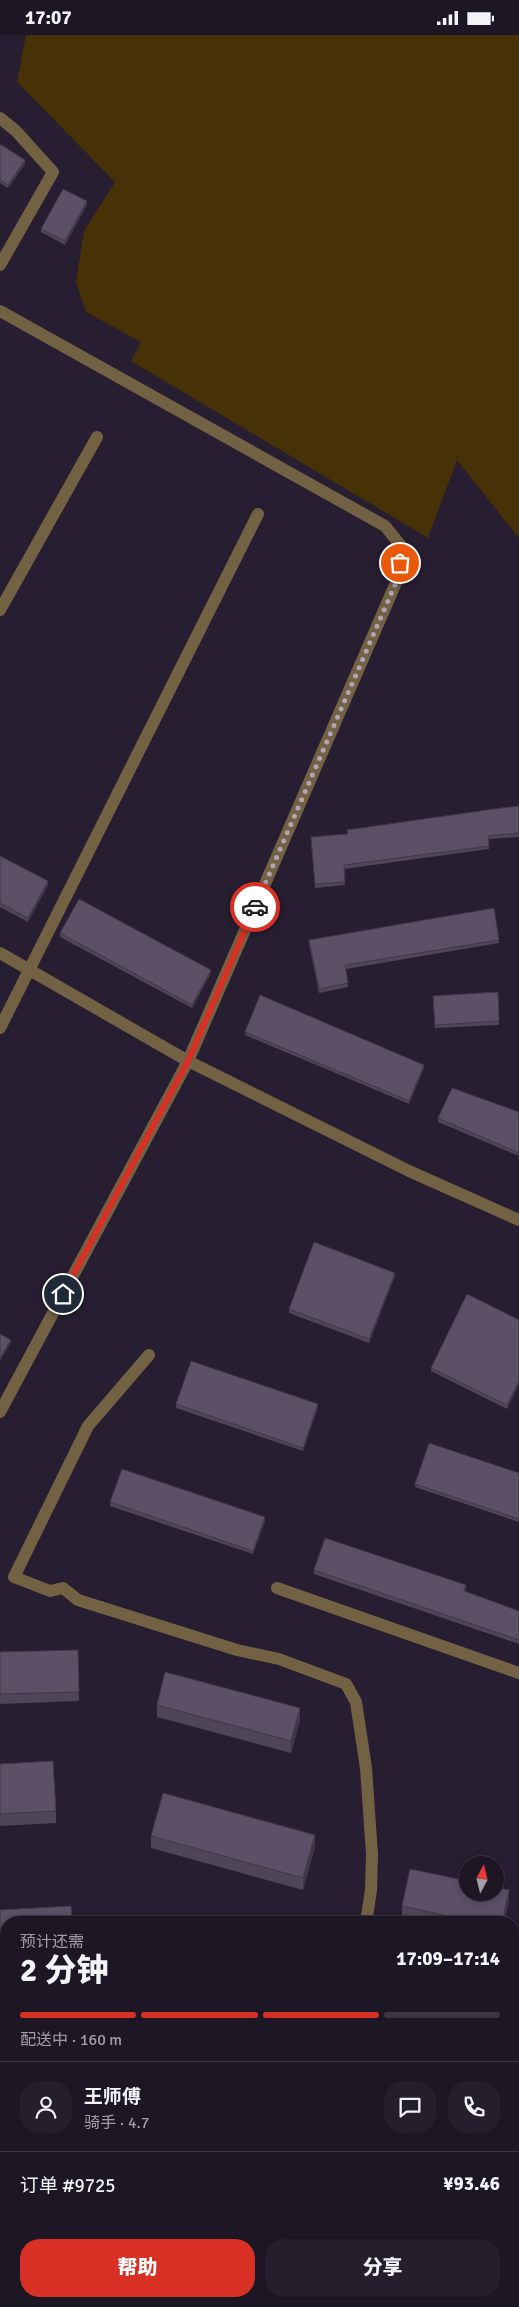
<!DOCTYPE html>
<html lang="zh">
<meta charset="utf-8">
<style>
body{margin:0;font-family:Signika,"Noto Sans SC",sans-serif;background:#251f2d;color:#f1f3f6;height:100vh;display:flex;flex-direction:column;font-size:19px;white-space:nowrap}
*{box-sizing:border-box;margin:0}
p{font-size:16px;color:#a09fa7}
.icon{flex:none;width:28px;height:28px;fill:none;stroke:currentColor;stroke-width:2;stroke-linecap:round;stroke-linejoin:round}
.map{position:relative;flex:1;overflow:hidden}
.drawer{position:absolute;left:0px;top:1881px;width:520px;height:391px;display:flex;flex-direction:column;background:#1d1625;border-radius:20px 20px 0 0;box-shadow:0 2px 8px #0003,0 0 0 1px #3b3542}
.drawer>*{flex:none}
.needle{width:32px;rotate:7deg}
.tools{position:absolute;left:459px;top:1821px;display:grid;gap:10px}
.tools a{display:grid;place-items:center;width:45px;height:45px;border-radius:50%;background:#1d1625;box-shadow:0 2px 8px #0003,0 0 0 1px #3b3542;font-size:25px}
.pin{position:absolute;display:grid;place-items:center;width:42px;height:42px;color:#fff;margin:-21px;border:2px solid #fff;border-radius:50%;box-shadow:0 1px 5px #0007}
.courier{position:absolute;display:grid;place-items:center;width:50px;height:50px;margin:-25px;border:4px solid #d93025;border-radius:50%;background:#fff;color:#222;box-shadow:0 1px 6px #0007}
.summary em{font-style:normal;font-weight:800}
.summary div{display:flex;flex-direction:column-reverse}
.summary{display:flex;align-items:center;justify-content:space-between;height:85px;padding:0 20px}
h1{font-size:32px;font-weight:800;line-height:38px}
.bar{display:grid;grid-template-columns:repeat(4,1fr);gap:8px 5px;align-content:center;height:60px;padding:0 20px}
.bar i{height:6px;border-radius:4px;background:#3b3542}
.bar .selected{background:#d93025}
.bar p{grid-column:span 4}
.line{display:flex;align-items:center;gap:12px;padding:0 20px;border-top:1px solid #3b3542}
.line div{flex:1}
.round{display:grid;place-items:center;flex:none;width:52px;height:52px;border-radius:20px;background:#251f2d}
.cta{display:flex;gap:10px;margin-top:auto;padding:10px 20px}
.cta a{flex:1;height:58px;border-radius:20px;background:#d93025;color:#fff;font-size:20px;font-weight:800;line-height:58px;text-align:center}
.cta a+a{background:#251f2d;color:#f1f3f6}
.status{display:flex;justify-content:space-between;align-items:center;height:35px;padding:0 25px;background:#1d1625;direction:ltr}
.status svg{height:14px;fill:currentColor}
.map>svg:first-child{display:block}
.green{fill:#473106}
.lines{fill:none;stroke-linecap:round;stroke-linejoin:round}
.minor{stroke:#736144;stroke-width:12}
.wall{fill:#4e4558}
.shaded-wall{fill:#403847}
.building{fill:#5b5066;stroke:#403847}
.done{stroke:#aea6b6;stroke-width:5;stroke-dasharray:0 9}
.route{stroke:#d93025;stroke-width:6}
</style>
<div class="status"><b>17:07</b><svg viewBox="0 0 49 12"><path d="M0 12V9h3v3zM5 12V6h3v6zM10 12V3h3v9zM15 12V0h3v12zM26 1h20v11H26zM47 4h2v5h-2z"/></svg></div>
<div class="map">
<svg width="519" height="2272" viewBox="0 0 519 2272">
<rect width="100%" height="100%" fill="#271e31"/>
<path class="green" d="M26 0H519V503L457 425 428 503 131 326 141 307 86 277 76 247 84 196 115 147 17 47Z"/>
<g class="lines">
<path class="minor" d="M0 83 16 96 53 137 0 230
M0 276 385 491 402 512 398 543 188 1026 0 1377
M0 575 97 402
M0 918 188 1026 409 1136 519 1185
M0 993 258 479
M149 1320 88 1391 14 1542 50 1556 63 1553 78 1565 237 1615 279 1624 346 1649 356 1667 366 1733 372 1819 371 1855 366 1888
M277 1553 519 1638
M514 1965 519 1969
M0 2002H6"/>
</g>
<path class="wall" d="M0 109 25 129 8 153 0 148Z
M87 170 65 210 41 197V194Z
M519 771V802L489 804V814L344 834 345 850 315 853 311 806 347 799V795Z
M0 821 48 850 28 887 0 872Z
M60 898 211 938 192 973 60 902Z
M309 905H499V908L346 934 348 952 319 958 309 909Z
M498 957 499 990 435 993 433 961Z
M245 997 424 1033 409 1069 245 1000Z
M519 1077V1121L438 1087V1083Z
M395 1241 369 1308 289 1278V1274Z
M519 1285 507 1374 431 1336V1333Z
M176 1369 318 1372 303 1416 176 1373Z
M519 1438V1487L415 1452V1449Z
M110 1467 265 1486 253 1519 110 1471Z
M314 1535 466 1554 465 1556 519 1576V1609L314 1539Z
M78 1615 79 1666 0 1669V1617Z
M157 1670 300 1685 291 1718 157 1682Z
M0 1729 56 1776V1788L0 1791Z
M151 1801 315 1812 303 1855 151 1813Z
M509 1865 504 1888H436L402 1880V1871Z
M0 1875 6 1888V1932L0 1933Z
M0 2021H6V2071H0Z
M0 2153H6V2213H0Z
M456 2266H514L519 2272H476Z"/>
<path class="shaded-wall" d="M25 125V129L8 153V150Z
M87 166V170L65 210V206Z
M48 846V850L28 887V883Z
M211 935V938L192 973V970Z
M424 1030V1033L409 1069V1066Z
M395 1238V1241L369 1308V1304Z
M11 1305V1308L0 1326V1323Z
M519 1346V1350L507 1374V1370Z
M318 1369V1372L303 1416V1413Z
M265 1482V1486L253 1519V1516Z
M300 1673V1685L291 1718V1706Z
M315 1800V1812L303 1855V1843Z
M509 1855V1865L504 1888H502Z"/>
<path class="building" d="M0 109 25 125 8 150 0 145Z
M63 154 87 166 65 206 41 194Z
M519 771V798L488 801 489 811 344 830 345 847 315 849 311 802 348 799 347 795 501 773Z
M0 821 48 846 28 883 0 868Z
M79 864 211 935 192 970 60 898Z
M494 873 499 905 345 930 348 948 319 954 309 905Z
M498 957 499 986 435 990 433 961Z
M260 960 424 1030 409 1066 245 997Z
M452 1053 519 1077V1118L438 1083Z
M314 1207 395 1238 369 1304 289 1274Z
M467 1259 519 1285V1346L507 1370 431 1333Z
M0 1299 11 1305 0 1323Z
M191 1326 318 1369 303 1413 176 1369Z
M429 1408 519 1438V1484L415 1449Z
M122 1434 265 1482 253 1516 110 1467Z
M325 1503 466 1550 464 1556 519 1576V1605L314 1535Z
M78 1615 79 1657 0 1659V1617Z
M165 1637 300 1673 291 1706 157 1670Z
M53 1726 56 1776 0 1779V1729Z
M163 1758 315 1800 303 1843 151 1801Z
M410 1834 468 1846V1858H495V1852L509 1855 502 1888H481L402 1871Z
M71 1871 72 1888H6V1920L0 1921V1875Z
M0 2021H6V2059H0Z
M0 2153H6V2201H0Z
M514 2215 519 2216V2272L496 2266H514Z
M59 2266H92L118 2272H58Z"/>
<g class="lines">
<path class="done" d="M255 872 398 543 400 528"/>
<path class="route" d="M63 1259 188 1026 255 872"/>
</g>
</svg>
<div class="tools">
<a><svg class="needle" viewBox="-14 -14 28 28"><path d="M0-13l5 13h-10z" fill="#e53935"/><path d="M0 13l5-13h-10z" fill="#a09fa7"/></svg></a>
</div>
<div class="pin" style="left:400px;top:528px;background:#ea580c"><svg class="icon" aria-label="bag" viewBox="0 0 24 24"><path d="M5 8h14l-1 12H6zM9 8a3 3 0 0 1 6 0"/></svg></div>
<div class="pin" style="left:63px;top:1259px;background:#1f2937"><svg class="icon" aria-label="home" viewBox="0 0 24 24"><path d="M3 11l9-7 9 7M6 9v11h12V9"/></svg></div>
<div class="courier" style="left:255px;top:872px"><svg class="icon" aria-label="car" viewBox="0 0 24 24"><path d="M5 17H2v-5l4-1 3-4h7l3 4 3 1v5h-3M9 17h6M6 11h13"/><circle cx="7" cy="17" r="2"/><circle cx="17" cy="17" r="2"/></svg></div>
<section class="drawer">
<div class="summary"><div><h1>2 分钟</h1><p>预计还需</p></div><em>17:09–17:14</em></div>
<div class="bar"><i class="selected"></i><i class="selected"></i><i class="selected"></i><i></i><p>配送中 · 160 m</p></div>
<div class="line" style="height:90px"><a class="round"><svg class="icon" aria-label="person" viewBox="0 0 24 24"><circle cx="12" cy="8" r="4"/><path d="M4 21q1-7 8-7t8 7"/></svg></a><div><b>王师傅</b><p>骑手 · 4.7</p></div><a class="round"><svg class="icon" aria-label="chat" viewBox="0 0 24 24"><path d="M4 5h16v11H9l-5 4z"/></svg></a><a class="round"><svg class="icon" aria-label="phone" viewBox="0 0 24 24"><path d="M5 4h4l2 5-3 2q2 4 5 5l2-3 5 2v4C11 20 4 13 5 4z"/></svg></a></div>
<div class="line" style="height:65px"><div>订单 #9725</div><b>¥93.46</b></div>
<div class="cta"><a>帮助</a><a>分享</a></div>
</section>
</div>
